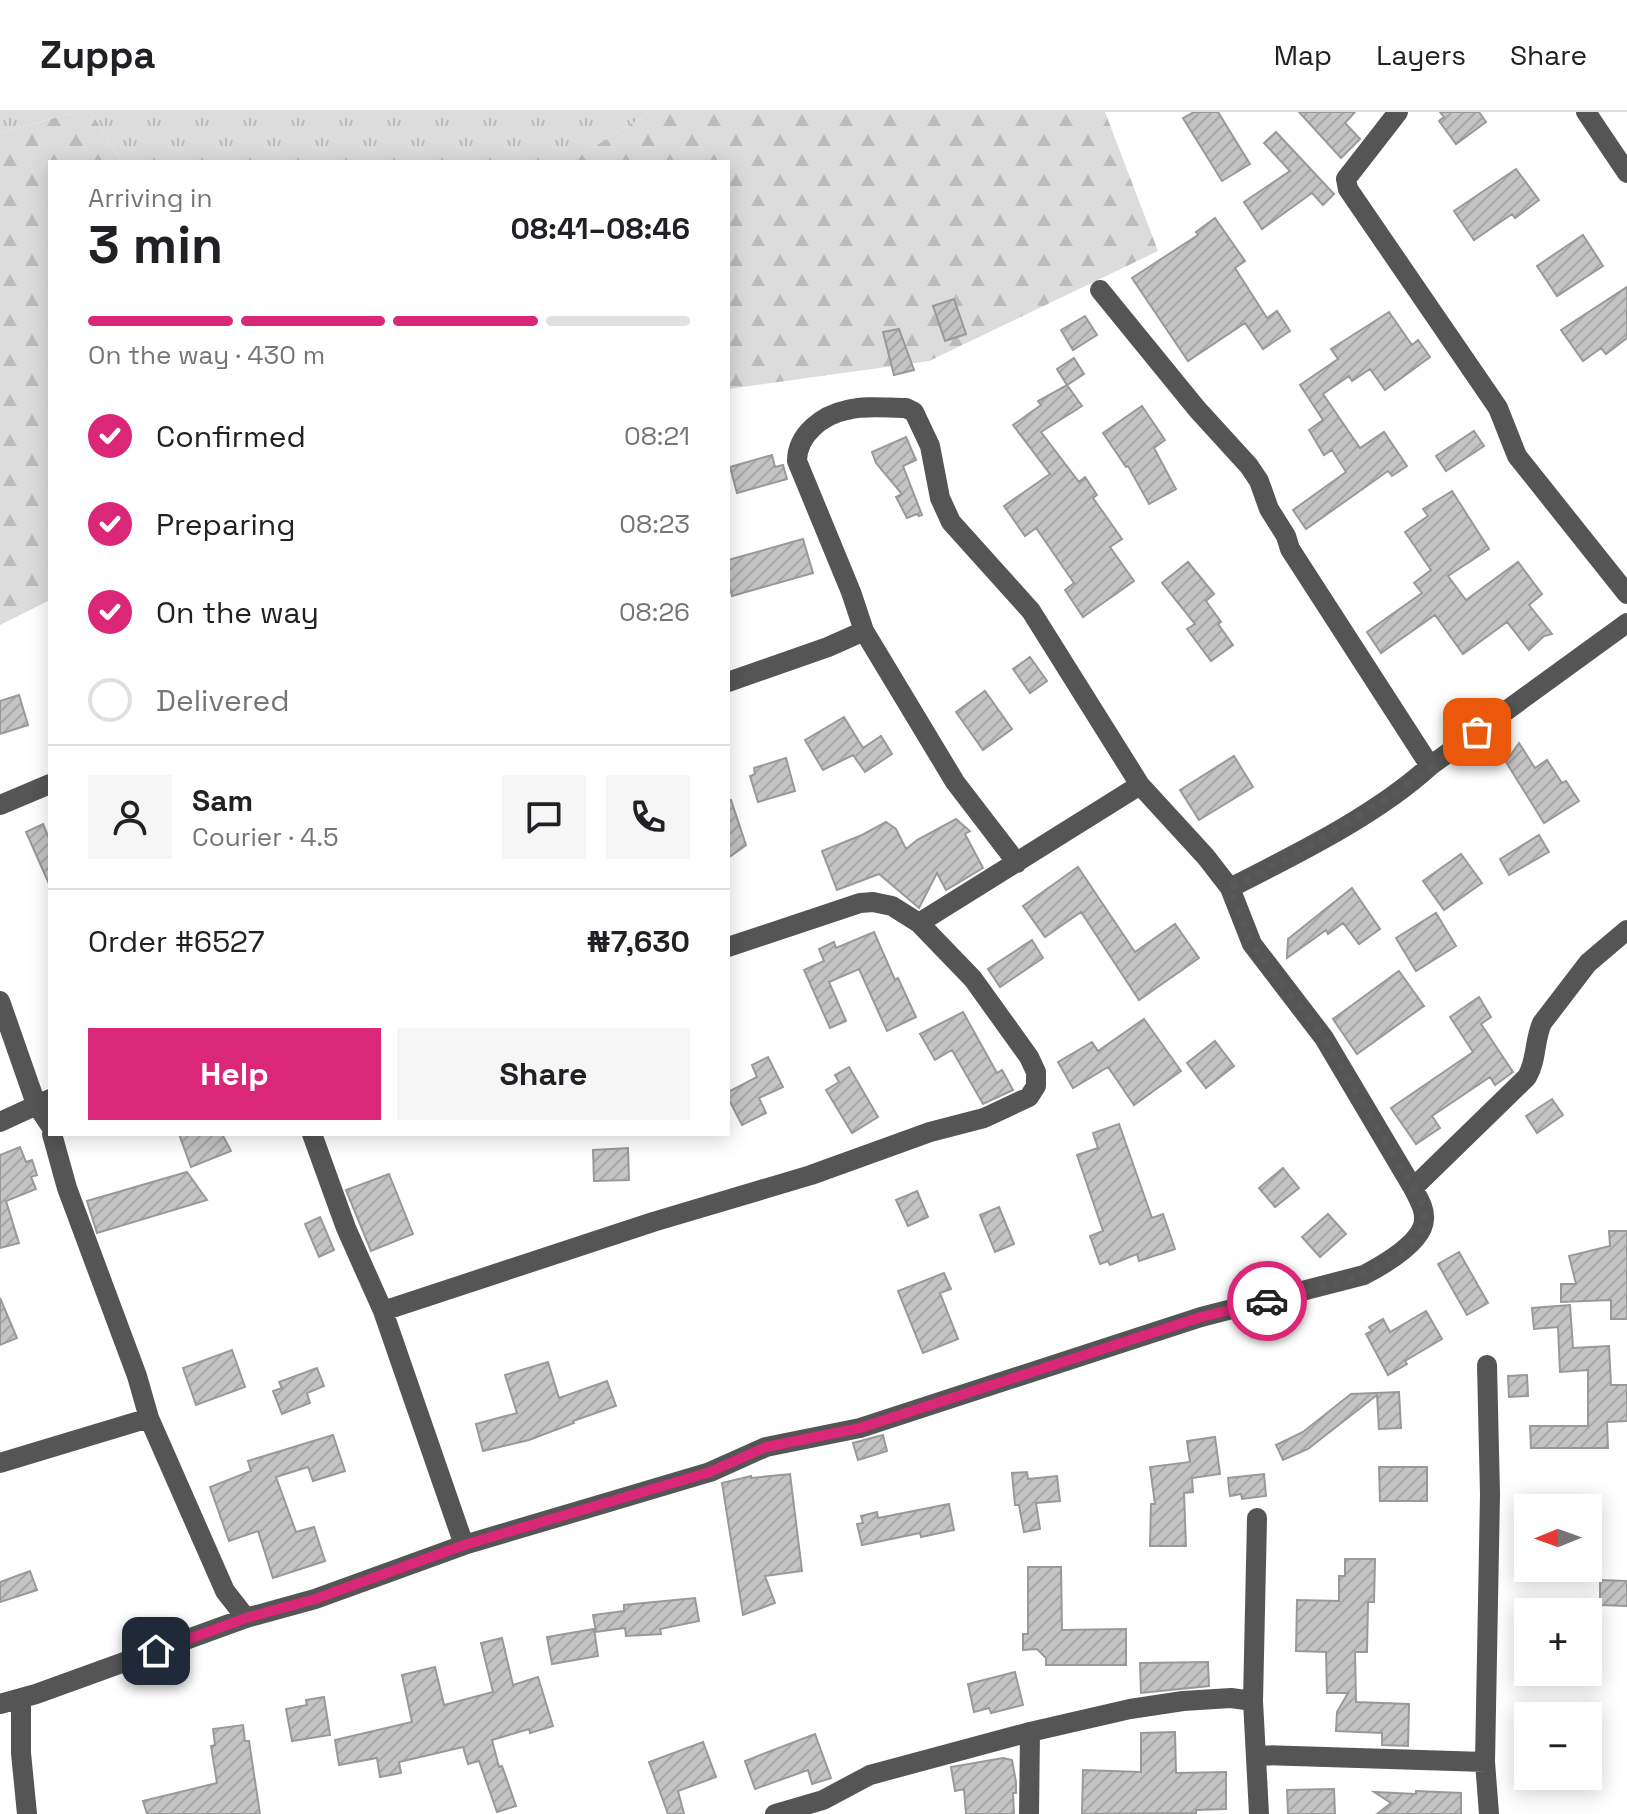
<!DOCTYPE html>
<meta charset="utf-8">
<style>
body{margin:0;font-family:"Space Grotesk",sans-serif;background:#f6f6f6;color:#202124;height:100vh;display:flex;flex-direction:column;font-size:30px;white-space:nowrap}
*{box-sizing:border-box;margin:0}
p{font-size:26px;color:#757577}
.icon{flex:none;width:44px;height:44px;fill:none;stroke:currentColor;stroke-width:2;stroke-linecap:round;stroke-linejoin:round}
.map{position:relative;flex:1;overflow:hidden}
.sheet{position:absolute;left:48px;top:48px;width:682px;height:976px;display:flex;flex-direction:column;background:#fff;border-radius:0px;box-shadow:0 4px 20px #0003}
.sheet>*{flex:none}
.needle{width:52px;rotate:269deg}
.buttons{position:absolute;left:1514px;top:1382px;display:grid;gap:16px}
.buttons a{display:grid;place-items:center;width:88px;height:88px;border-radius:0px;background:#fff;box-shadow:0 4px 20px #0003;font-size:40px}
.pin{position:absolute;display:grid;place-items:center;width:68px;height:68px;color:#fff;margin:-34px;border-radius:16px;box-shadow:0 4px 12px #0006}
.courier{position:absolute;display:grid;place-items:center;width:80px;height:80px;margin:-40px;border:6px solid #db2777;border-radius:50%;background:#fff;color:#222;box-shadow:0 2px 10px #0007}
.headline em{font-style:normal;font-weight:800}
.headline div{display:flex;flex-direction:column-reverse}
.headline{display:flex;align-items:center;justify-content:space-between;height:136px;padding:0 40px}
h1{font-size:52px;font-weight:800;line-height:60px}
.bar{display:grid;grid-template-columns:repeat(4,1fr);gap:12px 8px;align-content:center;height:96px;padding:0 40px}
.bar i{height:10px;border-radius:6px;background:#e0e0e0}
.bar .selected{background:#db2777}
.bar p{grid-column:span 4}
.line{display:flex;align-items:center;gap:20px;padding:0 40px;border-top:2px solid #e0e0e0}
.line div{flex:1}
.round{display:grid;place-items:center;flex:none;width:84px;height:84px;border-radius:0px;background:#f6f6f6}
ol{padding:0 40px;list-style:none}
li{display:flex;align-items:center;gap:24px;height:88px}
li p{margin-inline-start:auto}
li .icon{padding:8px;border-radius:50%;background:#db2777;color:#fff;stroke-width:4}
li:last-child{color:#757577}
li i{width:44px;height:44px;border:4px solid #e0e0e0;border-radius:50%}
.primary-button{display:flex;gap:16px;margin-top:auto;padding:16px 40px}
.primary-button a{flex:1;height:92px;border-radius:0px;background:#db2777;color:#fff;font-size:32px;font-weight:800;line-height:92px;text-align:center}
.primary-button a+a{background:#f6f6f6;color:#202124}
header{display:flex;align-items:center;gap:48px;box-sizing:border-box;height:112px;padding:0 40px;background:#fff;border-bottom:2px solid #e0e0e0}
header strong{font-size:38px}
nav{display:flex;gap:44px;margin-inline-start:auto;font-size:28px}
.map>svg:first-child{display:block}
.grass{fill:url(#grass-tufts)}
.forest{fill:url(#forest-firs)}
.building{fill:url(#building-hatch);stroke:#999;stroke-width:2}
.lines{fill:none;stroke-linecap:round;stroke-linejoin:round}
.minor{stroke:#555;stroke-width:20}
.done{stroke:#595959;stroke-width:8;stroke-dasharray:0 14.4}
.route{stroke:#db2777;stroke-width:10}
</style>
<header>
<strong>Zuppa</strong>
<nav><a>Map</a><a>Layers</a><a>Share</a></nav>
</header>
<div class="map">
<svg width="1627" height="1702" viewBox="0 0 1627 1702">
<defs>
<pattern id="grass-tufts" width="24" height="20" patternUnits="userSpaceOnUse" patternTransform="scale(2)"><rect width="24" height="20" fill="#dcdcdc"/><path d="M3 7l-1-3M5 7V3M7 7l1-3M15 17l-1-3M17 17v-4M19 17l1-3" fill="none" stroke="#bbb"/></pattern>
<pattern id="forest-firs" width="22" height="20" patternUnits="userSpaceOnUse" patternTransform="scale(2)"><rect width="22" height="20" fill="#dcdcdc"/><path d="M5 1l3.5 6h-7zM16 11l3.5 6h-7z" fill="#bbb"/></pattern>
<pattern id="building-hatch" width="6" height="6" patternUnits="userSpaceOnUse" patternTransform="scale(2)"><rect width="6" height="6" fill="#c4c4c4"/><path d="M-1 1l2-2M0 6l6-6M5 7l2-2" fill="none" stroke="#a7a7a7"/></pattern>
</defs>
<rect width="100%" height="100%" fill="#fff"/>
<path class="grass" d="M0 0H76L0 21Z
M91 0H651L569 50H121Z"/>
<path class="forest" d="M76 0H91L121 50H50V488L0 513V21Z
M651 0H1105L1158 139 929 249 728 277V50H569Z"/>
<path class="building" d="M1194 0H1218L1250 52 1222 69 1183 6Z
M1299 0H1355L1345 11 1360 27 1341 46Z
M1440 0H1479L1486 10 1456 32 1439 9 1444 5Z
M1276 20 1334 82 1323 93 1312 81 1262 117 1244 90 1290 59 1264 31Z
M1516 57 1539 88 1515 106 1512 102 1474 128 1454 99Z
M1215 106 1245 149 1235 156 1267 206 1277 199 1290 219 1263 237 1245 211 1188 249 1132 166 1198 123 1196 120Z
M1583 123 1603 154 1557 184 1537 154Z
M1627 175V226L1606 242 1601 236 1583 249 1561 218Z
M954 187 966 222 945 229 933 194Z
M1389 200 1412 233 1418 228 1430 245 1385 278 1370 257 1352 269 1349 264 1323 282 1360 336 1384 320 1407 354 1392 364 1388 359 1306 417 1293 398 1346 360 1332 338 1324 343 1309 318 1323 308 1300 273 1338 247 1331 237Z
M1085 204 1097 223 1073 238 1061 218Z
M899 217 914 258 894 263 883 220Z
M1074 246 1084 262 1067 273 1057 257Z
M1067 273 1082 294 1041 320 1079 370 1085 365 1097 383 1093 386 1122 427 1110 435 1134 469 1083 505 1065 478 1074 471 1036 416 1025 424 1004 394 1050 362 1013 313 1041 293 1038 289Z
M1142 294 1165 328 1154 336 1176 377 1149 392 1128 354 1126 355 1103 321Z
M1474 319 1484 334 1446 359 1436 344Z
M906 325 916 348 903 354 922 403 919 404 917 402 907 406 896 385 902 382 876 351 872 340Z
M772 343 775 355 783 353 787 367 737 381 730 355Z
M1452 379 1489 437 1448 464 1466 488 1518 450 1542 482 1529 493 1552 522 1544 524 1529 538 1507 510 1463 542 1435 503 1381 541 1367 520 1422 481 1414 471 1431 458 1405 420 1428 404 1423 397Z
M803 427 813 461 732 484 728 468V448Z
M1188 450 1214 482 1206 489 1221 510 1218 512 1233 533 1211 549 1187 517 1195 512 1162 471Z
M1030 545 1047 569 1030 581 1013 557Z
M985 579 1012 617 983 638 956 600Z
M19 583 28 613 0 622V589Z
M844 605 863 636 881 624 892 642 865 660 853 643 823 658 805 628Z
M1519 631 1535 656 1547 648 1562 671 1566 669 1579 689 1544 711 1506 650Z
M1234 644 1253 675 1199 708 1180 678Z
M786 646 795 679 758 690 750 664 755 662 754 656Z
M728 688H731L746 733 728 746Z
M956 707 970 719 965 722 983 756 946 778 937 761 919 796 879 762 837 778 822 739 862 723 886 710 896 717 906 737 917 728Z
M43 712 50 729V774L26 720Z
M1539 723 1549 740 1509 763 1500 747Z
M1461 742 1482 771 1444 798 1423 769Z
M1078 755 1135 840 1175 812 1199 846 1139 888 1081 800 1045 825 1023 794Z
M1352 776 1380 817 1359 832 1343 811 1328 822 1326 818 1287 846 1288 827Z
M1436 801 1456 834 1416 859 1396 826Z
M874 820 895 868 898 866 916 905 887 919 859 857 829 870 846 909 830 916 804 858 824 849 819 837 834 830 836 836Z
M1032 828 1043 846 1000 875 988 857Z
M1399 859 1424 894 1357 942 1333 907Z
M1479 885 1491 905 1481 912 1513 960 1495 973 1490 965 1432 1004 1440 1016 1416 1032 1391 996 1473 940 1450 905Z
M963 900 997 961 1002 958 1013 978 983 992 952 938 935 948 920 922Z
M1144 907 1181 959 1134 993 1108 955 1073 976 1058 950 1092 930 1098 939Z
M1215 929 1234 954 1206 976 1187 951Z
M768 945 783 975 759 986 766 1001 742 1013 728 986V980L757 965 752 953Z
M849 955 878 1005 852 1021 826 978 839 970 835 963Z
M1552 987 1563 1003 1537 1021 1526 1004Z
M1119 1012 1152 1106 1163 1102 1175 1137 1139 1149 1137 1142 1110 1153 1108 1149 1100 1152 1090 1124 1103 1119 1077 1043 1098 1036 1093 1021Z
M179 1022H222L231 1039 191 1055Z
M20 1035 26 1050 32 1048 37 1063 31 1065 36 1077 6 1089 19 1131 0 1136V1043Z
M628 1036 629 1068 594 1069 593 1038Z
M1283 1056 1299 1076 1275 1095 1259 1076Z
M187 1060 207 1088 97 1121 87 1089Z
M389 1062 413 1122 371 1139 346 1078Z
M917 1079 928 1105 908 1114 896 1088Z
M999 1095 1014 1132 995 1140 980 1103Z
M1328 1102 1346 1122 1320 1145 1302 1125Z
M320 1105 334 1138 319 1145 305 1112Z
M1609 1119H1627V1207H1611V1188L1561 1190V1172H1576L1569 1144 1610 1134Z
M1459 1140 1488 1191 1467 1203 1438 1152Z
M944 1161 951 1177 940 1181 958 1227 923 1241 898 1179Z
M0 1186 17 1226 0 1233Z
M1570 1193 1573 1236 1609 1234 1611 1273H1627V1309L1607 1310 1608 1336H1531L1530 1314H1588V1258L1560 1260 1558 1215 1534 1217 1532 1196Z
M1426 1199 1442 1227 1405 1249 1407 1252 1388 1263 1366 1222 1372 1219 1369 1215 1383 1207 1390 1220Z
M232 1238 245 1275 196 1293 183 1256Z
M548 1250 559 1286 607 1269 616 1294 573 1309 574 1311 529 1328 483 1339 476 1312 517 1301 505 1263Z
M317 1256 324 1274 307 1281 310 1291 282 1302 273 1279 282 1276 279 1270Z
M1527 1263 1528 1284 1509 1285 1508 1264Z
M1399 1280 1401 1316 1379 1317 1377 1283 1308 1337 1283 1348 1276 1333 1303 1320 1351 1282Z
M333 1323 345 1359 313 1369 308 1355 276 1365 296 1420 314 1415 325 1449 273 1466 258 1419 229 1429 210 1375 251 1359 248 1349Z
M883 1323 887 1339 858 1348 853 1331Z
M1215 1325 1220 1362 1192 1366 1193 1380 1184 1381 1186 1434H1150L1151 1392H1155L1150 1355 1190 1350 1187 1329Z
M1379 1355H1427V1389H1380Z
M1027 1360 1028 1367 1057 1364 1060 1389 1036 1391 1040 1417 1024 1420 1019 1393H1015L1012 1361Z
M790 1362 802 1459 765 1464 775 1491 743 1503 722 1371 751 1364V1366Z
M1264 1362 1266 1384 1242 1387 1241 1382 1230 1384 1228 1366Z
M949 1392 954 1418 921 1425 920 1421 862 1433 857 1412 863 1411 861 1404 877 1400 878 1406Z
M1345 1447H1375L1374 1490H1368L1367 1540H1355L1356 1590 1409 1592 1408 1634 1382 1633V1621L1336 1619 1337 1600 1348 1581H1327L1326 1540 1296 1539 1297 1488 1339 1489V1464H1345Z
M1028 1455H1061L1062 1518 1126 1517V1553H1046V1546L1037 1537 1023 1538V1522H1028Z
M30 1459 37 1478 0 1490V1470Z
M1600 1468 1627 1469V1494L1600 1493Z
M695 1486 699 1509 660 1517 661 1522 626 1524 625 1516 596 1520 593 1503 624 1499V1493Z
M594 1517 598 1544 552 1552 547 1525Z
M502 1526 513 1573 538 1565 553 1614 530 1621 529 1617 492 1628 499 1655 502 1654 516 1694 497 1700 479 1649 468 1652 463 1635 399 1650 401 1661 380 1665 377 1646 339 1653 335 1628 412 1610 402 1563 435 1555 444 1593 493 1580 481 1531Z
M1208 1550 1209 1574 1141 1581 1140 1551Z
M1015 1560 1023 1593 991 1601 989 1596 974 1600 968 1572Z
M324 1585 330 1623 292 1629 286 1597 307 1593 306 1588Z
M243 1613 245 1629H249L260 1702H147L143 1689 217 1671 211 1634 215 1633 213 1617Z
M1175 1620 1176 1661 1226 1660V1697L1196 1698V1701L1082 1702 1083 1658 1141 1660V1621Z
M815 1622 831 1666 812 1672 808 1658 755 1677 745 1649Z
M703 1630 716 1665 678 1679 684 1702H668L649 1650Z
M1003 1646 1012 1648 1016 1670V1681H1013L1014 1702H966L964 1677 955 1679 951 1655Z
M1334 1677 1335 1702H1288L1287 1678Z
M1416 1679 1461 1681V1702H1377L1391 1691 1374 1680 1416 1682Z"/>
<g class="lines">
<path class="minor" d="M1398 0 1346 67 1348 77 1498 296 1517 344 1627 482
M1586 0 1627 61
M1100 178 1197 297 1249 354 1259 369 1269 397 1286 424 1290 437 1430 654
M728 570 828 535 864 519 955 670 1017 751
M0 693 50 672
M1230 776C1296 742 1375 704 1430 654L1627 511
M919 811 1140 673
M0 889 36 992 50 1013
M0 1010 50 987
M52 1022 67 1076 137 1264 149 1306 225 1479 246 1506
M312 1022 346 1116 383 1199 464 1433
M1413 1076 1527 965C1537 948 1534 929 1542 911L1588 851 1627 818
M383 1199 653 1110 811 1063 930 1020 984 1006 1029 985 1036 974V960L1029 945 973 867 919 811 892 794 873 790 860 791 728 835
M0 1351 149 1306
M1257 1406 1253 1589 1259 1702
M21 1586V1641L27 1702
M0 1592 36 1582 246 1506 315 1487 464 1433 710 1360 766 1335 860 1316 1201 1205 1364 1163C1383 1153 1424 1130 1424 1107 1425 1096 1418 1086 1413 1076L1324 926 1252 832 1230 776 1206 745 1140 673 1031 499 951 410 940 386 930 334 914 300 906 296C887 296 866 293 847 298 822 303 797 323 797 349L851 480 864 519
M1258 1643 1485 1650 1489 1702
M1485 1650 1490 1382 1487 1253
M775 1702 823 1688 870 1663 1030 1620 1130 1597 1183 1589 1231 1586 1253 1589
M1029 1702 1030 1620"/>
</g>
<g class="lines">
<path class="done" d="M1267 1189C1317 1175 1372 1169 1410 1131 1416 1126 1422 1120 1424 1111 1427 1099 1418 1087 1413 1076L1324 926 1252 832 1230 776 1307 736 1411 671 1477 620"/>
<path class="route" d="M156 1539 246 1506 315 1487 464 1433 710 1360 766 1335 860 1316 1201 1205 1267 1189"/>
</g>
</svg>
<div class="buttons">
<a><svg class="needle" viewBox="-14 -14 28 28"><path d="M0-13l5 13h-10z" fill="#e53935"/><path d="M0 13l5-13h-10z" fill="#757577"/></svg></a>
<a>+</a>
<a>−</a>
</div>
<div class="pin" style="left:1477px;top:620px;background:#ea580c"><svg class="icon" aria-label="bag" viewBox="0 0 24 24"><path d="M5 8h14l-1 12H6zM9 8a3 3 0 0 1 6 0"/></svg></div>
<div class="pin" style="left:156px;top:1539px;background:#1f2937"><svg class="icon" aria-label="home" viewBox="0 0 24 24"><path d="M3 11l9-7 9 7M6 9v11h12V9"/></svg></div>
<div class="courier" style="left:1267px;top:1189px"><svg class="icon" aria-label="car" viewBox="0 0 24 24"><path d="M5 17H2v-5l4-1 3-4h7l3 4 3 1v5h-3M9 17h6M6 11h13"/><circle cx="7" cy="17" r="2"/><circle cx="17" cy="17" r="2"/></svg></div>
<section class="sheet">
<div class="headline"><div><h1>3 min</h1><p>Arriving in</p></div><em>08:41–08:46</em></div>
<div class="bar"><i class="selected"></i><i class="selected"></i><i class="selected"></i><i></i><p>On the way · 430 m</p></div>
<ol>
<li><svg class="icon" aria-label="check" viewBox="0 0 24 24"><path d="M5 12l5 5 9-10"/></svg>Confirmed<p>08:21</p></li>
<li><svg class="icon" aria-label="check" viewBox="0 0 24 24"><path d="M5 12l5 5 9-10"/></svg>Preparing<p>08:23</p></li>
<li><svg class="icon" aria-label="check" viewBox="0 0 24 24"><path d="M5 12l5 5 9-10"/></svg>On the way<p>08:26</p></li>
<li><i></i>Delivered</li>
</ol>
<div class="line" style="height:144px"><a class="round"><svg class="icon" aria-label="person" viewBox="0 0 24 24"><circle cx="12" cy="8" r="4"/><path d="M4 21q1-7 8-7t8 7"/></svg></a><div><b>Sam</b><p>Courier · 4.5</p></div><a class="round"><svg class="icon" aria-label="chat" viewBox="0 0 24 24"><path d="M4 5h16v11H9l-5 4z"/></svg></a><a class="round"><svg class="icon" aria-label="phone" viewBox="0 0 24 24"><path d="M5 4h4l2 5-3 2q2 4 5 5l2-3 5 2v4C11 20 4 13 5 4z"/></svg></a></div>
<div class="line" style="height:104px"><div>Order #6527</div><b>₦7,630</b></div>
<div class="primary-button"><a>Help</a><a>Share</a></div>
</section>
</div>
